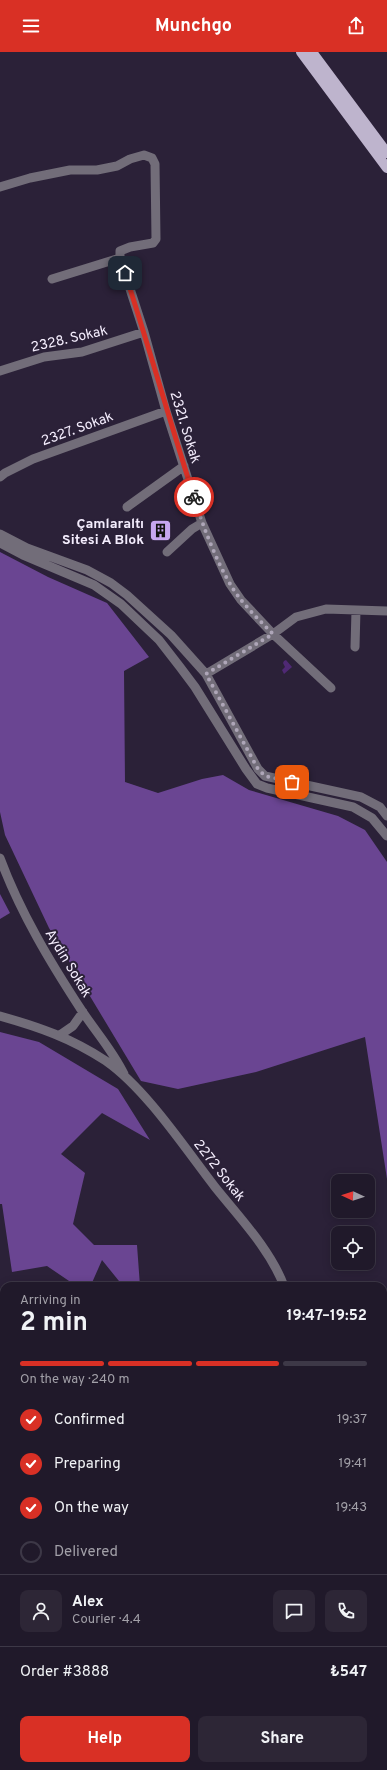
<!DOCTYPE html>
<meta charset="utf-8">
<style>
body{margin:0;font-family:Overpass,sans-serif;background:#2d2636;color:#f1f3f6;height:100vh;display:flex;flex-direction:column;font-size:15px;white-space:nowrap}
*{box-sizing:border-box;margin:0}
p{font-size:13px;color:#a2a0a8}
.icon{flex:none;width:22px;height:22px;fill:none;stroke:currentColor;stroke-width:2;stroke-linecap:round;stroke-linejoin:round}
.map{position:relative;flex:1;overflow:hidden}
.sheet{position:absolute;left:0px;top:1230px;width:387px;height:488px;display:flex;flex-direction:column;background:#20192a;border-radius:12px 12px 0 0;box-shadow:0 2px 10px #0003,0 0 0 1px #3d3847}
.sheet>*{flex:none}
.needle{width:26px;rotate:273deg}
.buttons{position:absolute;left:331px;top:1122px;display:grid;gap:8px}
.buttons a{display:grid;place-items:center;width:44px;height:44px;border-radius:8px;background:#20192a;box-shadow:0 2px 10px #0003,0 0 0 1px #3d3847;font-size:20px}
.pin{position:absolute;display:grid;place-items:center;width:34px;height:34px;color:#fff;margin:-17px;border-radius:8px;box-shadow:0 2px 6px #0006}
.courier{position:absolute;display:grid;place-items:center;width:40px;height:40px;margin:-20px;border:3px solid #d93025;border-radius:50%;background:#fff;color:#222;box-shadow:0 1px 5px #0007}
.head em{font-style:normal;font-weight:700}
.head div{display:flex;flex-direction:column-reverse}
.head{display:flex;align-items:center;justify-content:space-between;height:68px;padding:0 20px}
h1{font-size:26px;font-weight:700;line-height:30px}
.bar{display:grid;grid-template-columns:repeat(4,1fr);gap:6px 4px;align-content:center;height:48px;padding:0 20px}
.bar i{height:5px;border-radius:3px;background:#3d3847}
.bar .active{background:#d93025}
.bar p{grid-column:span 4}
.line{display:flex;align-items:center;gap:10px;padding:0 20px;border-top:1px solid #3d3847}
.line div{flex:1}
.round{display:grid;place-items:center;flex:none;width:42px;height:42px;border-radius:8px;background:#2d2636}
ol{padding:0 20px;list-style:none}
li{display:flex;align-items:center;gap:12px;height:44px}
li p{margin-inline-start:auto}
li .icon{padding:4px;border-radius:50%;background:#d93025;color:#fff;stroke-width:4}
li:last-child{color:#a2a0a8}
li i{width:22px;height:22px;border:2px solid #3d3847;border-radius:50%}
.primary-button{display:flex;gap:8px;margin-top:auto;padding:8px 20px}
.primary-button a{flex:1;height:46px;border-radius:8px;background:#d93025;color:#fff;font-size:16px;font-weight:700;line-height:46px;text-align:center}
.primary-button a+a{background:#2d2636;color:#f1f3f6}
header{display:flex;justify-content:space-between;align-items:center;height:52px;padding:0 20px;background:#d93025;color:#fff;font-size:18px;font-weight:700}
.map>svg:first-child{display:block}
.forest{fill:#6a4592}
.water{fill:#4f2974}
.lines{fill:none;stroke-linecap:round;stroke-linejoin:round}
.minor{stroke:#726d79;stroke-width:9}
.major{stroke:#beb4cd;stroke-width:10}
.done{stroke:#aea6b8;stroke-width:4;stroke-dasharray:0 7.2}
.route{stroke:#d93025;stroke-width:5}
.labels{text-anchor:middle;stroke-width:4;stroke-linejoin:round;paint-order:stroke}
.street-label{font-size:14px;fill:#f4edfd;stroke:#2b2138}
.poi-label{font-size:14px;font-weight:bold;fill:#f4edfd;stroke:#2b2138;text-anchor:end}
</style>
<header><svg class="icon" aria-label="menu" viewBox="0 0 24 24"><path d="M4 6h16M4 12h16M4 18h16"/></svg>Munchgo<svg class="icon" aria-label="share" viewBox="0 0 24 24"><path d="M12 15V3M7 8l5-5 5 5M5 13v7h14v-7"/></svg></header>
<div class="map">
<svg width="387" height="1718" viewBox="0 0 387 1718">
<rect width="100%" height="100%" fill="#2b2138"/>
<path class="forest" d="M0 500 48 525 107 551 149 605 124 619 125 730 158 741 202 727 223 723 249 738 338 764 365 778 387 810V1127L365 985 256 1020 178 1037 141 1029 49 876 5 783 0 760Z
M0 842 10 861 0 867Z
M0 980 39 990 118 1037 150 1088 102 1061 61 1102 85 1121 73 1172 94 1193H137L140 1234H123L102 1208 91 1233 72 1231 47 1214 12 1220 2 1152H0Z"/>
<path class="water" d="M286 608 292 615 284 622 282 618 285 615 283 611 284 609Z"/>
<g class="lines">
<path class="minor" d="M0 135 30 126 70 118H97L117 114 130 107 144 103 152 106 155 112 156 187 153 191 130 195 120 199V206L144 280 166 359 202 471 230 532 241 548 273 582 331 636
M52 227 120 206
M0 319 44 305 82 300 144 280
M0 425 5 421 33 407 166 359
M127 455 184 414
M0 482 27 496 87 518 111 531 127 543 171 583 206 622 258 717 265 724 361 745 380 755 387 764
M0 491 23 503 94 533 121 552 159 588 180 615 195 635 246 717 257 732 267 736 353 755 372 766 387 784
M167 500 192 477 202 471
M355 595 356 558
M206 622 273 582 296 565 326 557 387 559
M0 806C20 860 50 910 82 959 96 980 113 999 124 1022
M0 964C39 975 71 986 106 1009 146 1037 184 1095 215 1135 239 1165 270 1197 284 1234
M60 983 73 974 83 960
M0 1296 4 1295
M0 1360 4 1362
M383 1481 387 1478
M3 1501 4 1495
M0 1583 4 1585
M0 1701 4 1700
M40 1714 41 1718
M194 1714 196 1718
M330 1714V1718
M107 1718 119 1715"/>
<path class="major" d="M301 0 387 116
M312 0 387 101"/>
</g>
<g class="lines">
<path class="done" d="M194 445C203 475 221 523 241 548 251 560 262 571 273 582L206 622 258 717 265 724 292 730"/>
<path class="route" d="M125 221C149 295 170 370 194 445"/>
</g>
<defs>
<symbol id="building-square" viewBox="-11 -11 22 22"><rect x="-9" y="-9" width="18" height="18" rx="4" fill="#c6a6f0" stroke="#2b2138"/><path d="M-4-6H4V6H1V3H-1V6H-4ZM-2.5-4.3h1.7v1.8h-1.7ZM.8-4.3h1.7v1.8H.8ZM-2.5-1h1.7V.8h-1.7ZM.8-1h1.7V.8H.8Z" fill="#111"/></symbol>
</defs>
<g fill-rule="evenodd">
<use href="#building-square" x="148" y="466" width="25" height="25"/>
</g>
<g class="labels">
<g class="street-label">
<text transform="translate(69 286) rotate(-13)" y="5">2328. Sokak</text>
<text transform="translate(186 375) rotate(73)" y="5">2321. Sokak</text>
<text transform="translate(77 376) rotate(-20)" y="5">2327. Sokak</text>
<text transform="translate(69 911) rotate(59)" y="5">Aydin Sokak</text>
<text transform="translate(220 1118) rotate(52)" y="5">2272 Sokak</text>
</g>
<g class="poi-label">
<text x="144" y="476">Çamlaraltı<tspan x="144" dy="16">Sitesi A Blok</tspan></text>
</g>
</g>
</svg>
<div class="buttons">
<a><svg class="needle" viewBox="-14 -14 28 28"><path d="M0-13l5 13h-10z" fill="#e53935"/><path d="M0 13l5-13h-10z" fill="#a2a0a8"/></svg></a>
<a><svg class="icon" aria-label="locate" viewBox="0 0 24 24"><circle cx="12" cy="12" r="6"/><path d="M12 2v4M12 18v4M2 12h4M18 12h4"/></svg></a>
</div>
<div class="pin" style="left:292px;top:730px;background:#ea580c"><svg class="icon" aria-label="bag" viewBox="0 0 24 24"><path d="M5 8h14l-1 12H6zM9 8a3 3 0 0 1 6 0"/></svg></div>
<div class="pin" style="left:125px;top:221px;background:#1f2937"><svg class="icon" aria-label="home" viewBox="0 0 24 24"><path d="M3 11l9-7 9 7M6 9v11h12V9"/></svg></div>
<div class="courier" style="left:194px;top:445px"><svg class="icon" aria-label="bike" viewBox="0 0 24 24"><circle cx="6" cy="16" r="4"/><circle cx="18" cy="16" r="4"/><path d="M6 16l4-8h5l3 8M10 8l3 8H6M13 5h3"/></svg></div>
<section class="sheet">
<div class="head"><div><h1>2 min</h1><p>Arriving in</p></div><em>19:47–19:52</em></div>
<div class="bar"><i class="active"></i><i class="active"></i><i class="active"></i><i></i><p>On the way · 240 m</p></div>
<ol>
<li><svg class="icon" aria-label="check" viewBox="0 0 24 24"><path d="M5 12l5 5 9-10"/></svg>Confirmed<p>19:37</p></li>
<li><svg class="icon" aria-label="check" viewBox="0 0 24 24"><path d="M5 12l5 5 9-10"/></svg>Preparing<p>19:41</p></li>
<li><svg class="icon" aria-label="check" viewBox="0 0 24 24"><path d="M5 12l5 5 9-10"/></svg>On the way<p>19:43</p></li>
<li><i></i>Delivered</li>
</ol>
<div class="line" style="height:72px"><a class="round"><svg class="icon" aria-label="person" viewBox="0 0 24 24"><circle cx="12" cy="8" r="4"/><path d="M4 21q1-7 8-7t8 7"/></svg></a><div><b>Alex</b><p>Courier · 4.4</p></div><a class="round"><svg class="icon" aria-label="chat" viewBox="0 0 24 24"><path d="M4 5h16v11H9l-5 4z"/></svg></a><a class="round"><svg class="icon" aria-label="phone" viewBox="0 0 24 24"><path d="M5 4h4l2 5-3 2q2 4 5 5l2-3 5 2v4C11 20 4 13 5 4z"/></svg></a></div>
<div class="line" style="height:52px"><div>Order #3888</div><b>₺547</b></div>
<div class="primary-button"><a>Help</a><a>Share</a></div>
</section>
</div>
